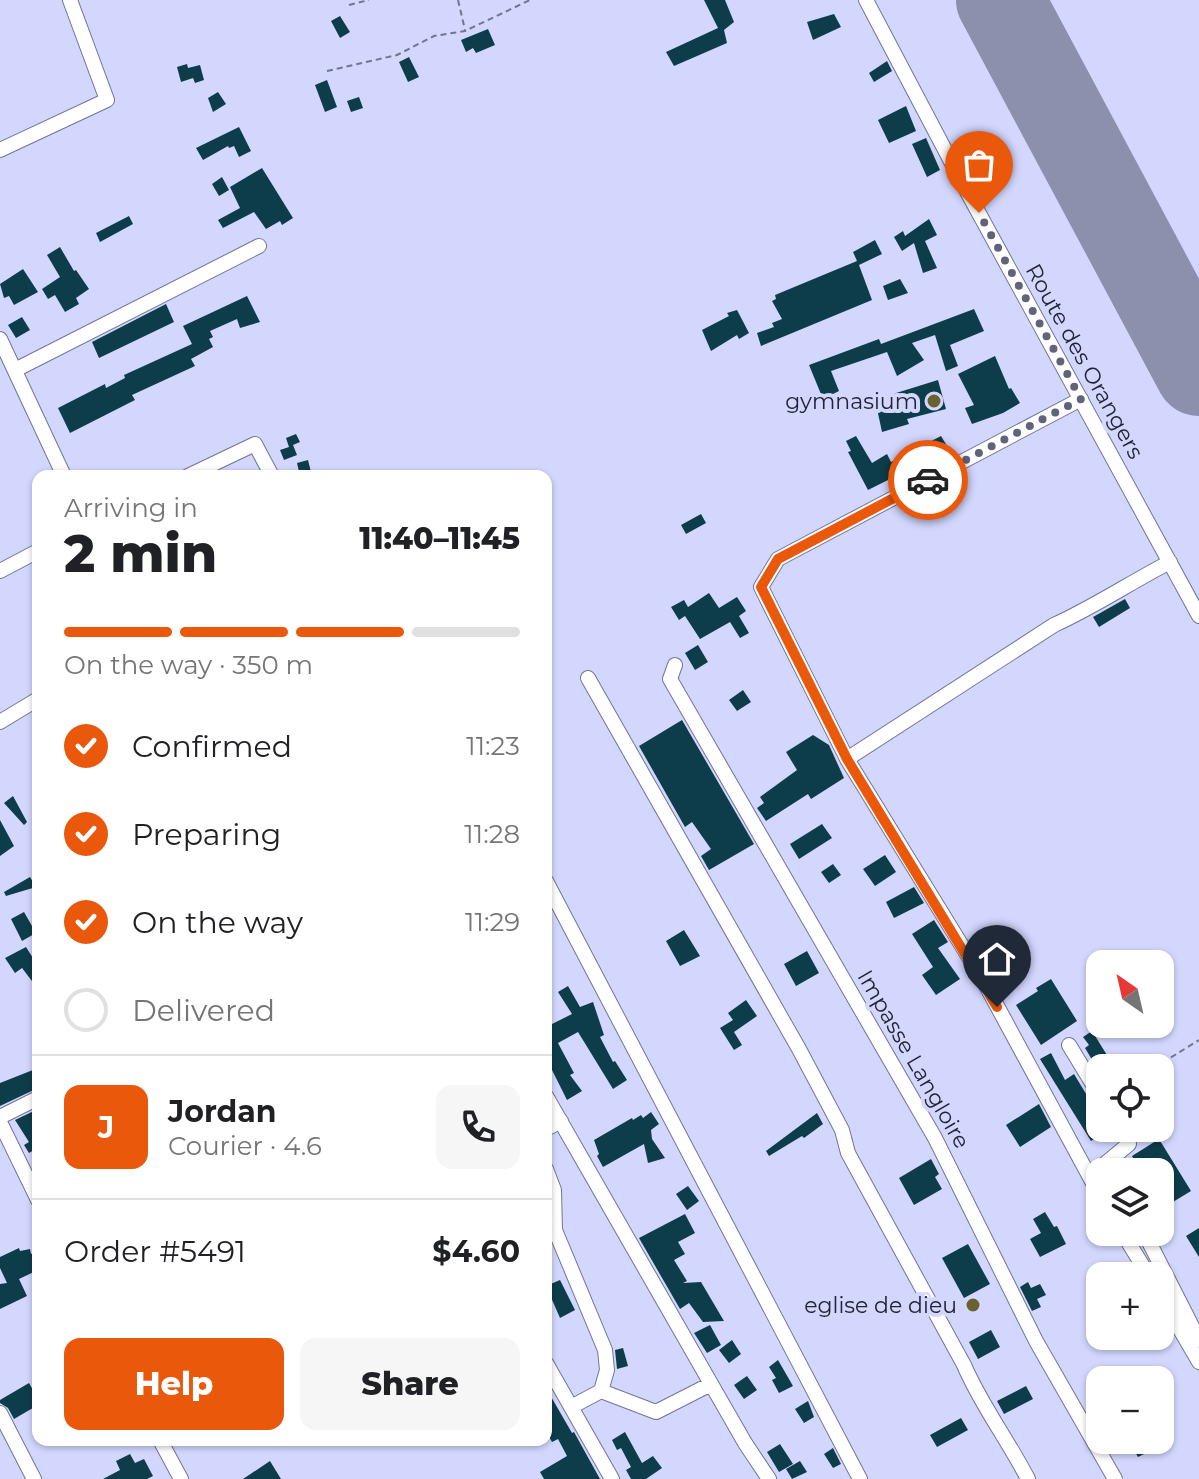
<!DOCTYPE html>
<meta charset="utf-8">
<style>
body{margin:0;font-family:Montserrat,sans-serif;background:#f6f6f6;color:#202124;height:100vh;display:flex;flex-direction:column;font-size:30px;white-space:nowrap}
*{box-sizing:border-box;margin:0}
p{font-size:26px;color:#757577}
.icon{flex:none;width:44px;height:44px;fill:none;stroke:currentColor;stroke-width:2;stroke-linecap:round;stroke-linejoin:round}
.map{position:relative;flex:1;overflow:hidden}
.panel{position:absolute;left:32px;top:470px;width:520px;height:976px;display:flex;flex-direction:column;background:#fff;border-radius:16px;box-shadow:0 2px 6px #0004}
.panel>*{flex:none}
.needle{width:52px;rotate:326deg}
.buttons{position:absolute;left:1086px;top:950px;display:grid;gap:16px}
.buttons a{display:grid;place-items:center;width:88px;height:88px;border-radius:16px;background:#fff;box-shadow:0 2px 6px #0004;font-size:40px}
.pin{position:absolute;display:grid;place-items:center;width:68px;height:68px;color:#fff;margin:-82px -34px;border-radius:50% 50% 50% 0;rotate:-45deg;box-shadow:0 0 8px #0007}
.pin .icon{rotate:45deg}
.courier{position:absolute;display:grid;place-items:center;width:80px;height:80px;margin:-40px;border:6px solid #ea580c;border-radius:50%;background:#fff;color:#222;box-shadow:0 2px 10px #0007}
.overview em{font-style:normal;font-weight:800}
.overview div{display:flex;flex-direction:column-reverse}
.overview{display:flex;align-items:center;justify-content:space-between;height:136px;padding:0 32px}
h1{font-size:52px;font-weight:800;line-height:60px}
.bar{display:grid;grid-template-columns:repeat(4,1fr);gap:12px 8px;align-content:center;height:96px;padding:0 32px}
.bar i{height:10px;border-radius:6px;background:#e0e0e0}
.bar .active{background:#ea580c}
.bar p{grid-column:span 4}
.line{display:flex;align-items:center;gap:20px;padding:0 32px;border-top:2px solid #e0e0e0}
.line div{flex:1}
.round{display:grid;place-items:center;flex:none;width:84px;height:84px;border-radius:16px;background:#f6f6f6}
ol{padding:0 32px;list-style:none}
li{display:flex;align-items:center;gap:24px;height:88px}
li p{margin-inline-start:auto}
li .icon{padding:8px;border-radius:50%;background:#ea580c;color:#fff;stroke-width:4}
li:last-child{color:#757577}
li i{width:44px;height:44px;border:4px solid #e0e0e0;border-radius:50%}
.action{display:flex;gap:16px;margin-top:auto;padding:16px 32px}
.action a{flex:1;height:92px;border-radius:16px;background:#ea580c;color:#fff;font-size:32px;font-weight:800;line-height:92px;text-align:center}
.action a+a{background:#f6f6f6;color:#202124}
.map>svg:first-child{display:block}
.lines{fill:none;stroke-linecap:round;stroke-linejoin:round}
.runway{stroke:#8c90ad;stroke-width:88}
.building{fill:#0d3d4b}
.minor-casing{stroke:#717497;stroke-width:16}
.path{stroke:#73758f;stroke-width:2;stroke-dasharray:6 4;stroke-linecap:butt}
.minor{stroke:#fff;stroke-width:14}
.done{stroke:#61637a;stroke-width:8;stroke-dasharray:0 14.4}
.route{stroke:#ea580c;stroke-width:10}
.poi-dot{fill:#69622f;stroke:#d3d7fe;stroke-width:3}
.labels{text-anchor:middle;stroke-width:8;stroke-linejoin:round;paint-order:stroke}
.street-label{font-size:22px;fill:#232433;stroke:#d3d7fe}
.poi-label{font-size:22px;fill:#232433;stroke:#d3d7fe;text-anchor:end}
</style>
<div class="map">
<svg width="1199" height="1479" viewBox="0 0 1199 1479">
<rect width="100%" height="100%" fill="#d3d7fe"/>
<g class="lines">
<path class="runway" d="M1000 0 1199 372"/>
</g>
<path class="building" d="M704 0H725L734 22 724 30 727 43 674 66 666 52 718 28Z
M834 14 841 27 813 40 807 22Z
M340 16 350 32 340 38 331 21Z
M488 29 495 45 476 53 473 48 466 52 461 40Z
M409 57 419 77 408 82 399 62Z
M887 61 892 71 874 82 869 73Z
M187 64 188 68 200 65 204 80 195 83 193 78 181 82 177 67Z
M327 80 337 107 325 112 315 85Z
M218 92 226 104 213 112 208 98Z
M359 97 363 108 351 112 347 101Z
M906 106 916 131 889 143 878 120Z
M239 127 251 151 239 157 234 146 229 148 228 146 203 160 196 148Z
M926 138 940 170 927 177 912 144Z
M262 168 293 218 282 225 280 221 266 229 254 212 223 228 218 220 240 208 230 187Z
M222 177 229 190 219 196 212 184Z
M129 216 133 224 100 242 96 233Z
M929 219 937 235 925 241 937 268 923 273 914 243 902 251 894 237 903 231 905 236Z
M875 240 882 254 859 265 872 300 761 346 757 333 774 327 772 323 782 319 772 301 776 299 775 295 857 261 853 252Z
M60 247 74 271 76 270 89 289 76 298 79 304 65 312 55 295 48 299 42 289 60 277 47 255Z
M23 269 38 292 14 305 9 296 4 298 0 284Z
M900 279 908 293 888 300 883 286Z
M247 296 260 322 240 328 237 319 210 331 213 337 209 339 213 347 191 359 195 366 132 395 135 400 70 433 58 408 105 384 106 388 125 378 124 375 192 344 183 326Z
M166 304 174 322 99 358 92 342Z
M974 309 984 331 950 345 958 366 946 371 935 335 912 343 924 360 897 376 887 352 831 371 839 391 823 399 809 365 879 339 881 344Z
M737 310 749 333 739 339 737 335 711 351 702 330 729 316 727 313Z
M22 317 30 330 16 338 8 325Z
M995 356 1009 389 1011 388 1020 403 1003 413 972 424 965 408 974 405 958 374Z
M938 380 946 409 907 419 909 424 882 432 876 404 881 401 880 398Z
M296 434 300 442 293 445 297 455 284 460 280 450 289 447 286 438Z
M856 436 872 463 887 454 891 462 941 436 952 454 909 476 906 471 868 490 848 452 851 451 846 441Z
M308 460 312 476H300L297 463Z
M701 514 706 523 686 534 681 525Z
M709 593 719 608 737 597 746 611 739 616 749 633 740 638 730 622 700 639 685 616 679 620 671 607 684 600 688 607Z
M1125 599 1130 608 1099 627 1093 617Z
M698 645 708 662 695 670 685 653Z
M743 690 751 702 737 711 729 700Z
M682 720 754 844 709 870 701 856 711 849 692 822 685 827 639 746Z
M813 735 829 745 844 778 811 799 808 794 766 821 757 808 764 803 760 797 797 770 786 752Z
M13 796 27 822 24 825 4 803Z
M0 820 14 846 0 856Z
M822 824 832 838 799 859 790 844Z
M885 855 896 872 875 886 863 869Z
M833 864 841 875 829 883 821 872Z
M30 877 36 887 6 896 4 892Z
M914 887 924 903 894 918 886 902Z
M24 912 36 933 22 941 11 919Z
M934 920 948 942 938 948 960 979 936 995 922 975 933 967 912 934Z
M684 930 700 956 680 966 666 941Z
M26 947 38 966V989L22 968 15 973 5 958Z
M807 951 819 973 796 986 784 964Z
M1051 979 1077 1021 1041 1045 1016 1005 1038 991 1036 988Z
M568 986 580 1007 593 1002 604 1035 600 1037 613 1062 615 1061 627 1080 613 1089 578 1032 558 1043 574 1073 570 1075 582 1091 567 1100 546 1058V1027L572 1014 558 992Z
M746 1000 757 1016 734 1032 742 1045 734 1050 720 1028 733 1020 728 1013Z
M1092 1031 1115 1068H1097L1085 1048 1089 1045 1083 1037Z
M1051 1053 1065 1080 1074 1074 1100 1117V1135L1091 1141 1040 1059Z
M38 1068V1088L0 1106V1083Z
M1039 1104 1051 1127 1020 1147 1006 1125Z
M38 1109V1156L34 1150 29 1153 24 1145 29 1142 15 1120Z
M651 1112 659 1124 651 1130 652 1139 665 1158 648 1163 644 1144 603 1167 597 1156 599 1154 594 1140 632 1118 633 1120 641 1115 643 1118Z
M817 1113 823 1124 804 1138 802 1136 769 1156 766 1151Z
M1159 1139 1191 1191 1163 1208 1160 1202V1172H1141L1132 1156Z
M931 1159 939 1174 935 1177 942 1189 914 1205 899 1178Z
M688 1186 699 1201 687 1210 676 1194Z
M1045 1212 1054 1227 1057 1226 1066 1244 1040 1257 1030 1239 1041 1233 1033 1219Z
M685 1214 695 1233 678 1242 685 1254 674 1260 687 1281 683 1283 701 1282 724 1321 703 1322 689 1303 680 1309 639 1238Z
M1199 1228V1257L1186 1236Z
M968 1244 990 1284 964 1298 942 1258Z
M19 1248 20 1251 30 1249 31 1254 38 1250V1270L19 1279 27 1296 0 1309V1284L7 1283 0 1268V1257Z
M560 1280 575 1310 560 1318 546 1286Z
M1028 1282 1031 1288 1040 1284 1046 1295 1037 1299 1041 1307 1032 1311 1020 1287Z
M710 1325 721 1345 707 1353 694 1333Z
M991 1330 1000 1347 978 1359 969 1342Z
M732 1340 741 1354 729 1363 719 1350Z
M623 1348 628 1366 617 1369 615 1350Z
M778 1360 793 1386 779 1393 772 1380 776 1378 769 1367Z
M747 1376 757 1390 744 1399 734 1385Z
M29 1383 38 1399V1405L14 1419 8 1408 0 1403V1400Z
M1026 1386 1033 1399 1004 1414 997 1401Z
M546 1388 572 1433 574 1432 600 1479H544L540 1472 567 1456 558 1439 552 1442 546 1431Z
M808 1401 814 1417 804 1423 795 1409Z
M961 1418 968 1430 937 1447 930 1435Z
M625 1432 642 1463 653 1456 662 1468 646 1479H631L626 1470 631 1467 621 1448 617 1450 612 1440Z
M1128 1440H1146L1152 1450 1138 1457Z
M780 1444 793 1464 779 1472 767 1452Z
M833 1448 841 1464 833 1468 824 1454Z
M130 1454 135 1463 144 1459 153 1476 147 1479H103L120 1470 116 1461Z
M270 1461 281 1479H243Z
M800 1461 807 1472 792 1479 786 1469Z"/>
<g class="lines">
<defs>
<path id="minor" d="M866 0 964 186 1199 616
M0 150 107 100 70 0
M0 339 64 476
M15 370 259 246
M1081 399 778 559 761 587 847 759 983 980 1100 1196
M188 476 255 444 272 476
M0 571 38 551
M675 665 670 679 935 1138 1036 1341 1115 1479
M588 678 799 1049 842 1130 848 1153 964 1365C981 1405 1008 1440 1028 1479
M0 722 38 699
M847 759 1054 625C1094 607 1131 582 1170 562
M546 881 860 1479
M1069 1045 1100 1096
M546 1096 745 1443 769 1479
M0 1117 38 1098
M0 1122 38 1200
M546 1129 561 1121
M546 1169 554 1190 555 1230 605 1350 607 1370 601 1391
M1111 1172 1106 1163 1129 1144 1119 1128
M1122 1232 1149 1276
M1144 1232 1199 1340
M1160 1295 1199 1362
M546 1363 612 1479
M571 1407 601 1391 656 1412 711 1384
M0 1413 34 1479
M160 1440 181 1479"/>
</defs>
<use href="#minor" class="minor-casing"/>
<path class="path" d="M458 0 465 30
M349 5 369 0
M327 71 397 55 434 36 465 31 530 0
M1154 1068 1199 1040"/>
<use href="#minor" class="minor"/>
</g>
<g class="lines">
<path class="done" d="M928 480 1081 399 979 213"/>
<path class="route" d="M928 480 778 559 761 587 847 759 997 1007"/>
</g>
<g class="poi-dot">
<circle cx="934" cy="401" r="8"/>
<circle cx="973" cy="1305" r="8"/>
</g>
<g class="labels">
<g class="street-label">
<text transform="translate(1085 361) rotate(61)" y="8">Route des Orangers</text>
<text transform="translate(914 1059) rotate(60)" y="8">Impasse Langloire</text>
</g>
<g class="poi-label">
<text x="918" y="409">gymnasium</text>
<text x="957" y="1313">eglise de dieu</text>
</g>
</g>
</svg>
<div class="buttons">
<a><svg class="needle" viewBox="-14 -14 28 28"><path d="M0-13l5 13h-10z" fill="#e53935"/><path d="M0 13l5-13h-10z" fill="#757577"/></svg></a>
<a><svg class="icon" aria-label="locate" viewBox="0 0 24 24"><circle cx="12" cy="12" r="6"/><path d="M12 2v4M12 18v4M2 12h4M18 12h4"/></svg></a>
<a><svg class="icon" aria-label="layers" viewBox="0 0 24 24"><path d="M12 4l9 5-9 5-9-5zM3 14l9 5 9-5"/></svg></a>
<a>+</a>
<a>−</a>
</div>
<div class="pin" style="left:979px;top:213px;background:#ea580c"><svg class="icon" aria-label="bag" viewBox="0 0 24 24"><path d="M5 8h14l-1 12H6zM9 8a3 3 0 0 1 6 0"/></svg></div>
<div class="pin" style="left:997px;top:1007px;background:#1f2937"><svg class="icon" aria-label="home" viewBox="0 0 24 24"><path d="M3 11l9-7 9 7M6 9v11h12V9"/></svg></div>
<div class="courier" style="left:928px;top:480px"><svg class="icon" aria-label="car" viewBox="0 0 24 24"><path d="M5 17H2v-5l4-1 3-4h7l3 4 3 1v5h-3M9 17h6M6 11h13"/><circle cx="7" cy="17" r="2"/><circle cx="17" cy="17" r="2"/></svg></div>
<section class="panel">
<div class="overview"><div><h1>2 min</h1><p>Arriving in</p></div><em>11:40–11:45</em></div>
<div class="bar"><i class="active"></i><i class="active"></i><i class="active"></i><i></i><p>On the way · 350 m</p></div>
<ol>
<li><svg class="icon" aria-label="check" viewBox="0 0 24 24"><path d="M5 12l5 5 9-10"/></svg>Confirmed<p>11:23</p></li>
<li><svg class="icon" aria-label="check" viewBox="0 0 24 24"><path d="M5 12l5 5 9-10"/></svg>Preparing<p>11:28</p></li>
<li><svg class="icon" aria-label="check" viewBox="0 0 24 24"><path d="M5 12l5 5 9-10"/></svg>On the way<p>11:29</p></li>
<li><i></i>Delivered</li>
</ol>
<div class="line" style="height:144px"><b class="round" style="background:#ea580c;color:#fff">J</b><div><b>Jordan</b><p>Courier · 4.6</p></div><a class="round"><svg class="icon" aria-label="phone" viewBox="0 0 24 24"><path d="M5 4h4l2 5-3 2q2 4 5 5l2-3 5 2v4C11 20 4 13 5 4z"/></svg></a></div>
<div class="line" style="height:104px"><div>Order #5491</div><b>$4.60</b></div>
<div class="action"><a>Help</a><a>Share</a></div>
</section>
</div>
